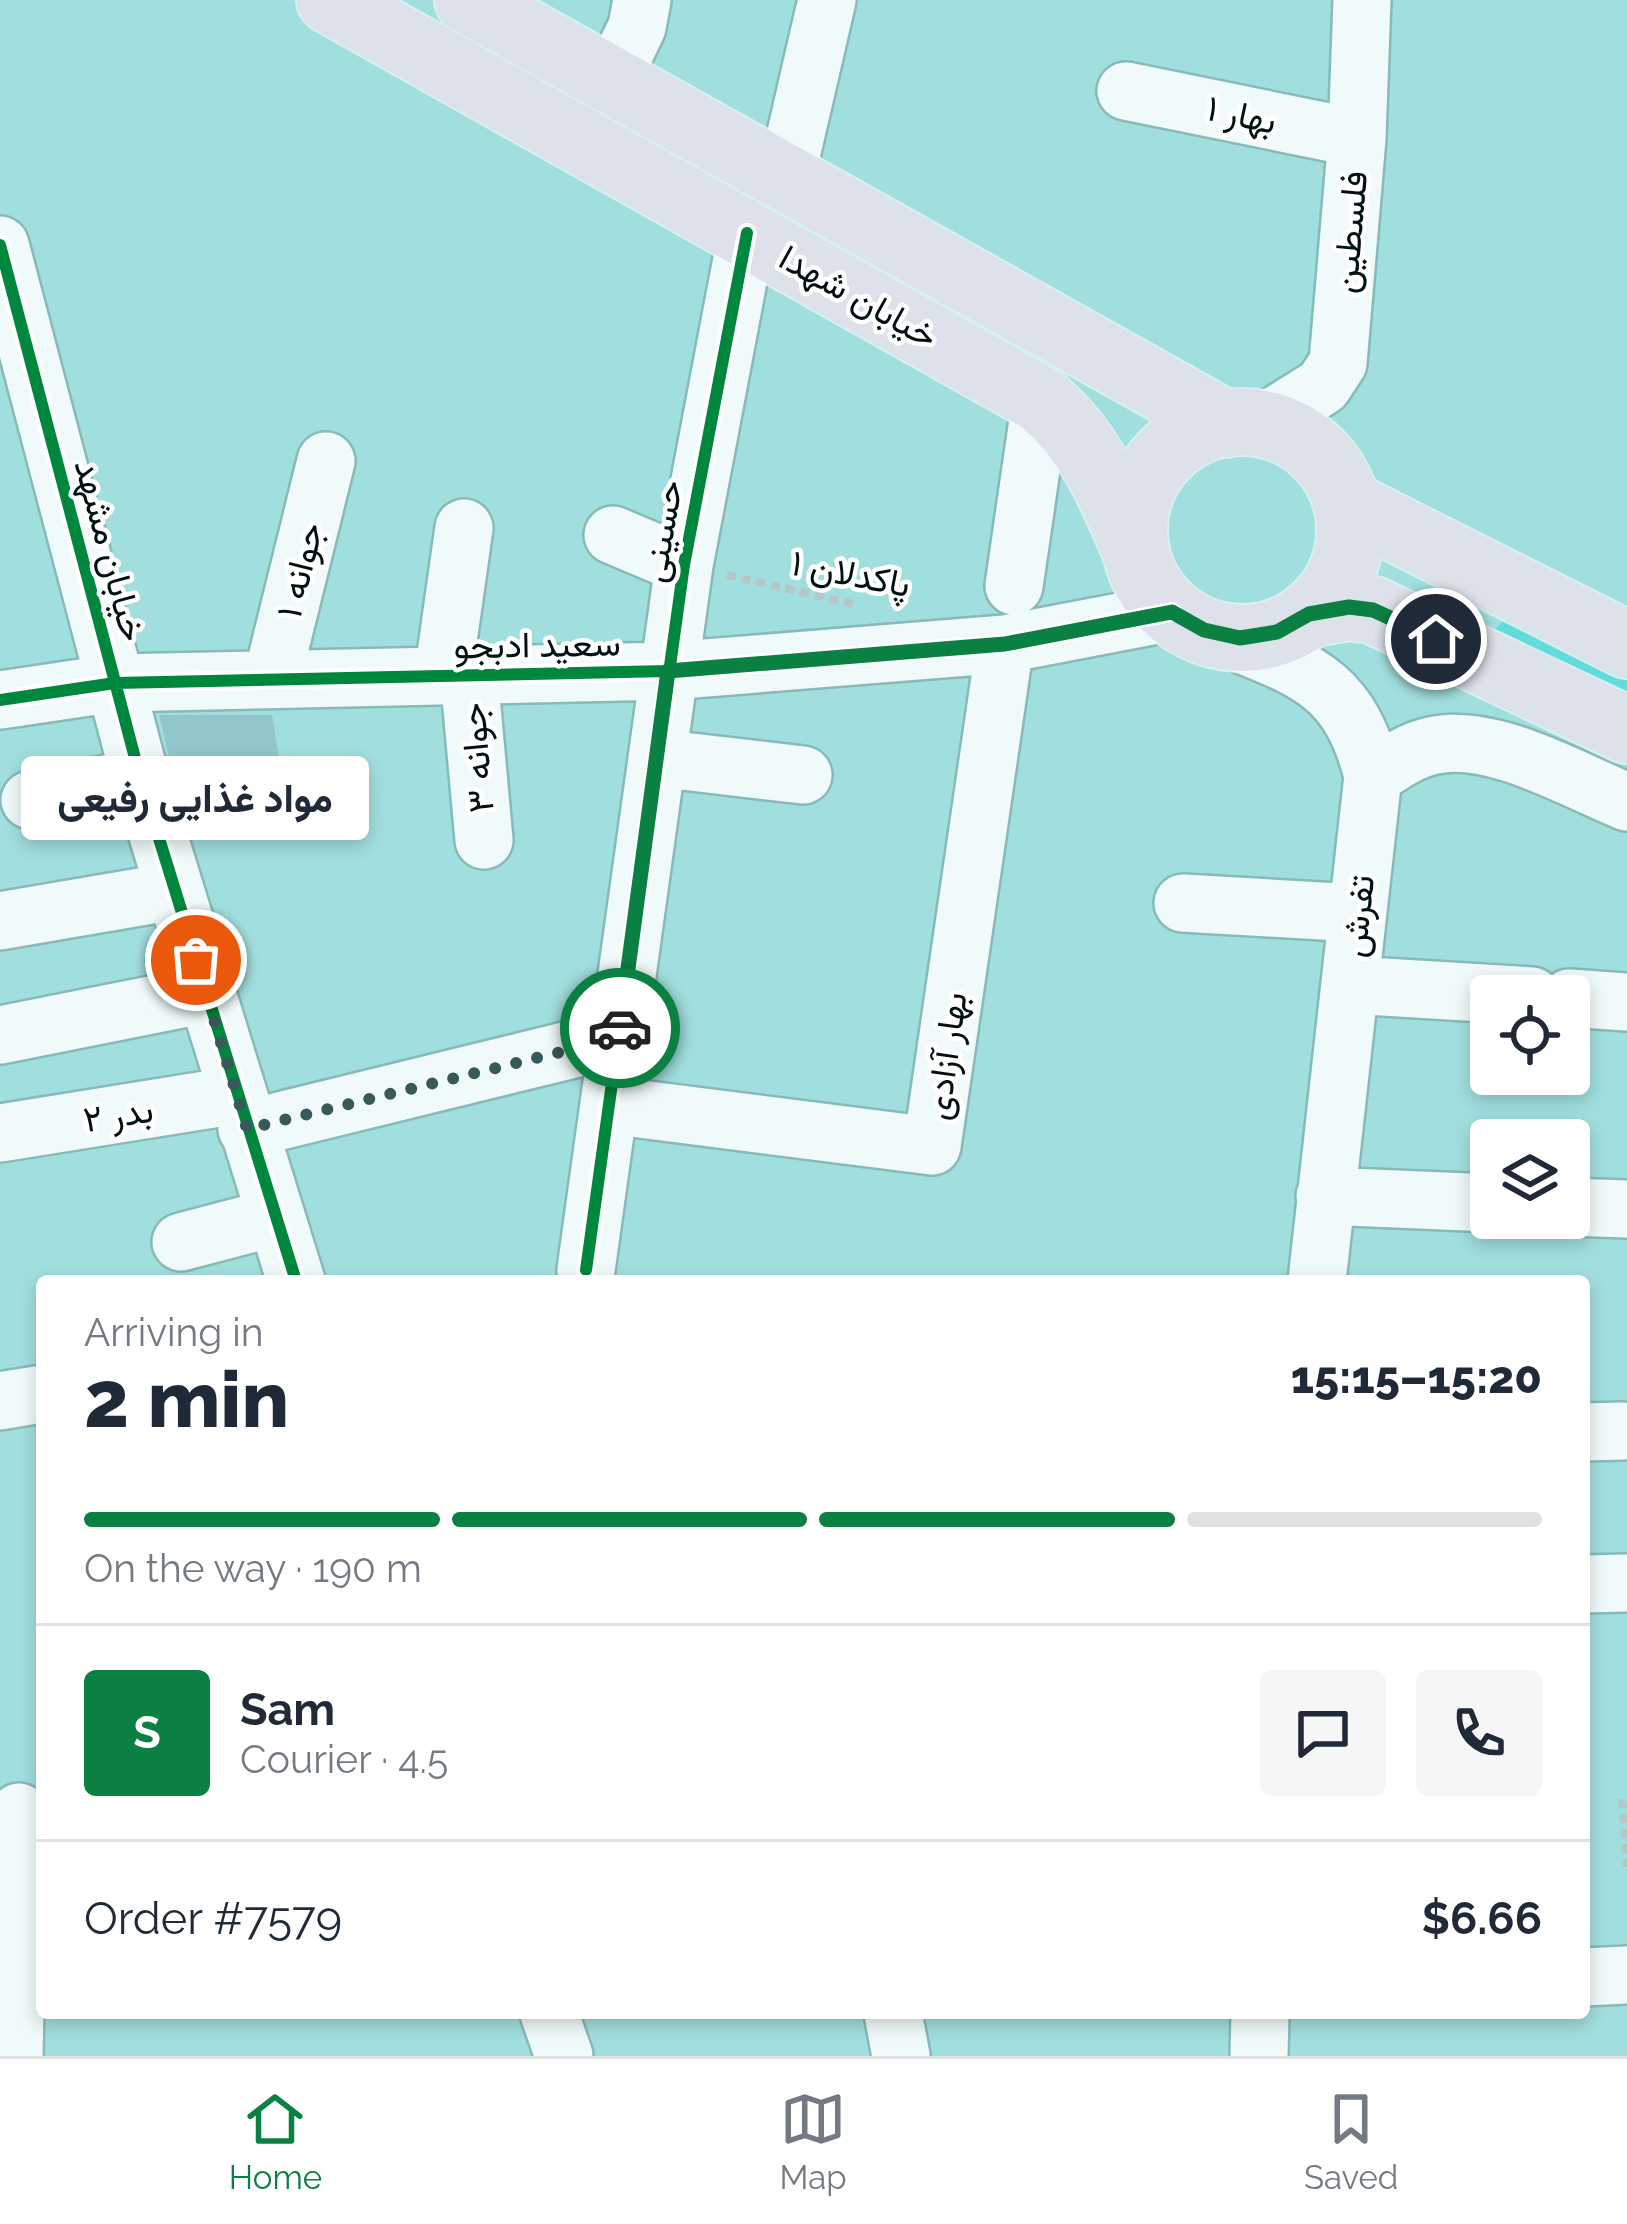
<!DOCTYPE html>
<meta charset="utf-8">
<style>
body{margin:0;font-family:Raleway,Vazirmatn,sans-serif;background:#f6f6f7;color:#1f2937;height:100vh;display:flex;flex-direction:column;font-size:45px;white-space:nowrap}
*{box-sizing:border-box;margin:0}
p{font-size:39px;color:#747a83}
.icon{flex:none;width:66px;height:66px;fill:none;stroke:currentColor;stroke-width:2;stroke-linecap:round;stroke-linejoin:round}
.map{position:relative;flex:1;overflow:hidden}
.side{position:absolute;left:36px;top:1275px;width:1554px;height:744px;display:flex;flex-direction:column;background:#fff;border-radius:12px;box-shadow:0 6px 18px #0003}
.side>*{flex:none}
.fabs{position:absolute;left:1470px;top:975px;display:grid;gap:24px}
.fabs a{display:grid;place-items:center;width:120px;height:120px;border-radius:12px;background:#fff;box-shadow:0 6px 18px #0003;font-size:60px}
.pin{position:absolute;display:grid;place-items:center;width:102px;height:102px;color:#fff;margin:-51px;border:6px solid #fff;border-radius:50%;box-shadow:0 3px 12px #0007}
.courier{position:absolute;display:grid;place-items:center;width:120px;height:120px;margin:-60px;border:9px solid #0b8043;border-radius:50%;background:#fff;color:#222;box-shadow:0 3px 15px #0007}
.bubble{position:absolute;height:84px;border-radius:12px;background:#fff;box-shadow:0 6px 18px #0003;font-size:39px;font-weight:800;line-height:84px;text-align:center}
.headline em{font-style:normal;font-weight:800}
.headline div{display:flex;flex-direction:column-reverse}
.headline{display:flex;align-items:center;justify-content:space-between;height:204px;padding:0 48px}
h1{font-size:78px;font-weight:800;line-height:90px}
.bar{display:grid;grid-template-columns:repeat(4,1fr);gap:18px 12px;align-content:center;height:144px;padding:0 48px}
.bar i{height:15px;border-radius:9px;background:#e0e1e3}
.bar .active{background:#0b8043}
.bar p{grid-column:span 4}
.line{display:flex;align-items:center;gap:30px;padding:0 48px;border-top:3px solid #e0e1e3}
.line div{flex:1}
.round{display:grid;place-items:center;flex:none;width:126px;height:126px;border-radius:12px;background:#f6f6f7}
.dock{display:flex;justify-content:space-around;align-items:center;height:168px;border-top:3px solid #e0e1e3;background:#fff;font-size:33px;color:#747a83}
.dock a{display:grid;justify-items:center;gap:6px}
.dock .active{color:#0b8043}
.map>svg:first-child{display:block}
.green{fill:#62dcdb}
.building{fill:#93c6ca}
.lines{fill:none;stroke-linecap:round;stroke-linejoin:round}
.minor-casing{stroke:#87bab9;stroke-width:62}
.major-casing{stroke:#d5f1f0;stroke-width:70}
.path{stroke:#b6c7c7;stroke-width:8;stroke-dasharray:9 6;stroke-linecap:butt}
.minor{stroke:#f1fafa;stroke-width:57}
.major{stroke:#dde1e9;stroke-width:66}
.cycleway-casing{stroke:#fff;stroke-width:20}
.cycleway{stroke:#00873e;stroke-width:12}
.done{stroke:#385959;stroke-width:12;stroke-dasharray:0 21.6}
.route{stroke:#0b8043;stroke-width:15}
.labels{text-anchor:middle;stroke-width:9;stroke-linejoin:round;paint-order:stroke}
.street-label{font-size:36px;fill:#011;stroke:#fff}
</style>
<div class="map">
<svg width="1627" height="2056" viewBox="0 0 1627 2056">
<rect width="100%" height="100%" fill="#a1dfde"/>
<path class="green" d="M1506 619 1627 680V713L1493 631Z"/>
<path class="building" d="M159 715H272L286 799 183 818Z"/>
<g class="lines">
<defs>
<path id="minor" d="M611 81 637 27 642 0
M1126 91 1357 138
M786 177 827 0
M0 245 140 777 296 1281
M1262 424 1323 386 1338 363 1357 138 1362 0
M613 535 684 565
M1014 586 1041 400
M1216 634C1302 669 1349 679 1373 776L1317 1281
M469 675 484 840
M443 676 464 528
M272 679 326 461
M0 700 115 683 668 671 1005 644 1172 612
M657 758 803 775
M1373 776C1392 764 1409 751 1431 746 1490 731 1573 780 1627 802
M30 800 140 777
M1183 903 1356 913
M0 921 175 891
M1350 985 1532 996
M1569 998 1627 1002
M0 1035 206 994
M609 1105 932 1146 1005 644
M247 1129 618 1038
M0 1133 237 1095
M1325 1196 1491 1203
M1569 1207 1627 1209
M181 1242 276 1217
M586 1270 684 565 747 233
M0 1401 42 1394
M1584 1432 1623 1431
M1584 1584 1627 1583
M1584 1977 1627 1975
M549 2013 564 2056
M893 2013 901 2056
M14 2056 19 1812
M1259 2056 1260 2013"/>
<path id="major" d="M330 0 1041 400C1090 441 1111 492 1135 549
M468 0 1226 424
M1134 530a108 108 0 1 1 216 0a108 108 0 1 1-216 0Z
M1347 504 1627 645
M1309 614 1349 607 1373 610 1627 730"/>
</defs>
<use href="#minor" class="minor-casing"/>
<use href="#major" class="major-casing"/>
<path class="path" d="M727 575 858 605
M1622 1799 1627 1867"/>
<use href="#minor" class="minor"/>
<use href="#major" class="major"/>
<defs>
<path id="cycleway" d="M0 245 140 777 296 1281
M0 700 115 683 668 671 1005 644 1172 612
M586 1270 684 565 747 233"/>
</defs>
<use href="#cycleway" class="cycleway-casing"/>
<use href="#cycleway" class="cycleway"/>
</g>
<g class="lines">
<path class="done" d="M196 960 247 1129 618 1038 620 1028"/>
<path class="route" d="M620 1028 668 671 1005 644 1172 612 1204 630 1240 638 1277 632 1309 614 1349 607 1373 610 1436 639"/>
</g>
<g class="labels">
<g class="street-label">
<text transform="translate(1242 114) rotate(12)" y="13">بهار ۱</text>
<text transform="translate(1349 232) rotate(-85)" y="13">فلسطین</text>
<text transform="translate(859 296) rotate(29)" y="13">خیابان شهدا</text>
<text transform="translate(661 531) rotate(-80)" y="13">حسینی</text>
<text transform="translate(111 550) rotate(75)" y="13">خیابان مشهد</text>
<text transform="translate(299 570) rotate(-76)" y="13">جوانه ۱</text>
<text transform="translate(851 573) rotate(11)" y="13">پاکدلان ۱</text>
<text transform="translate(537 644) rotate(-1)" y="13">سعید ادبجو</text>
<text transform="translate(476 758) rotate(-95)" y="13">جوانه ۳</text>
<text transform="translate(1357 916) rotate(-84)" y="13">تفرش</text>
<text transform="translate(945 1056) rotate(-82)" y="13">بهار آزادی</text>
<text transform="translate(118 1114) rotate(-9)" y="13">بدر ۲</text>
</g>
</g>
</svg>
<div class="fabs">
<a><svg class="icon" aria-label="locate" viewBox="0 0 24 24"><circle cx="12" cy="12" r="6"/><path d="M12 2v4M12 18v4M2 12h4M18 12h4"/></svg></a>
<a><svg class="icon" aria-label="layers" viewBox="0 0 24 24"><path d="M12 4l9 5-9 5-9-5zM3 14l9 5 9-5"/></svg></a>
</div>
<div class="pin" style="left:196px;top:960px;background:#ea580c"><svg class="icon" aria-label="bag" viewBox="0 0 24 24"><path d="M5 8h14l-1 12H6zM9 8a3 3 0 0 1 6 0"/></svg></div>
<div class="pin" style="left:1436px;top:639px;background:#1f2937"><svg class="icon" aria-label="home" viewBox="0 0 24 24"><path d="M3 11l9-7 9 7M6 9v11h12V9"/></svg></div>
<div class="courier" style="left:620px;top:1028px"><svg class="icon" aria-label="car" viewBox="0 0 24 24"><path d="M5 17H2v-5l4-1 3-4h7l3 4 3 1v5h-3M9 17h6M6 11h13"/><circle cx="7" cy="17" r="2"/><circle cx="17" cy="17" r="2"/></svg></div>
<div class="bubble" style="left:21px;top:756px;width:348px">مواد غذایی رفیعی</div>
<section class="side">
<div class="headline"><div><h1>2 min</h1><p>Arriving in</p></div><em>15:15–15:20</em></div>
<div class="bar"><i class="active"></i><i class="active"></i><i class="active"></i><i></i><p>On the way · 190 m</p></div>
<div class="line" style="height:216px"><b class="round" style="background:#0b8043;color:#fff">S</b><div><b>Sam</b><p>Courier · 4.5</p></div><a class="round"><svg class="icon" aria-label="chat" viewBox="0 0 24 24"><path d="M4 5h16v11H9l-5 4z"/></svg></a><a class="round"><svg class="icon" aria-label="phone" viewBox="0 0 24 24"><path d="M5 4h4l2 5-3 2q2 4 5 5l2-3 5 2v4C11 20 4 13 5 4z"/></svg></a></div>
<div class="line" style="height:156px"><div>Order #7579</div><b>$6.66</b></div>
</section>
</div>
<nav class="dock">
<a class="active"><svg class="icon" aria-label="home" viewBox="0 0 24 24"><path d="M3 11l9-7 9 7M6 9v11h12V9"/></svg>Home</a>
<a><svg class="icon" aria-label="map" viewBox="0 0 24 24"><path d="M3 6l6-2 6 2 6-2v14l-6 2-6-2-6 2zM9 4v14M15 6v14"/></svg>Map</a>
<a><svg class="icon" aria-label="saved" viewBox="0 0 24 24"><path d="M7 4h10v16l-5-4-5 4z"/></svg>Saved</a>
</nav>
